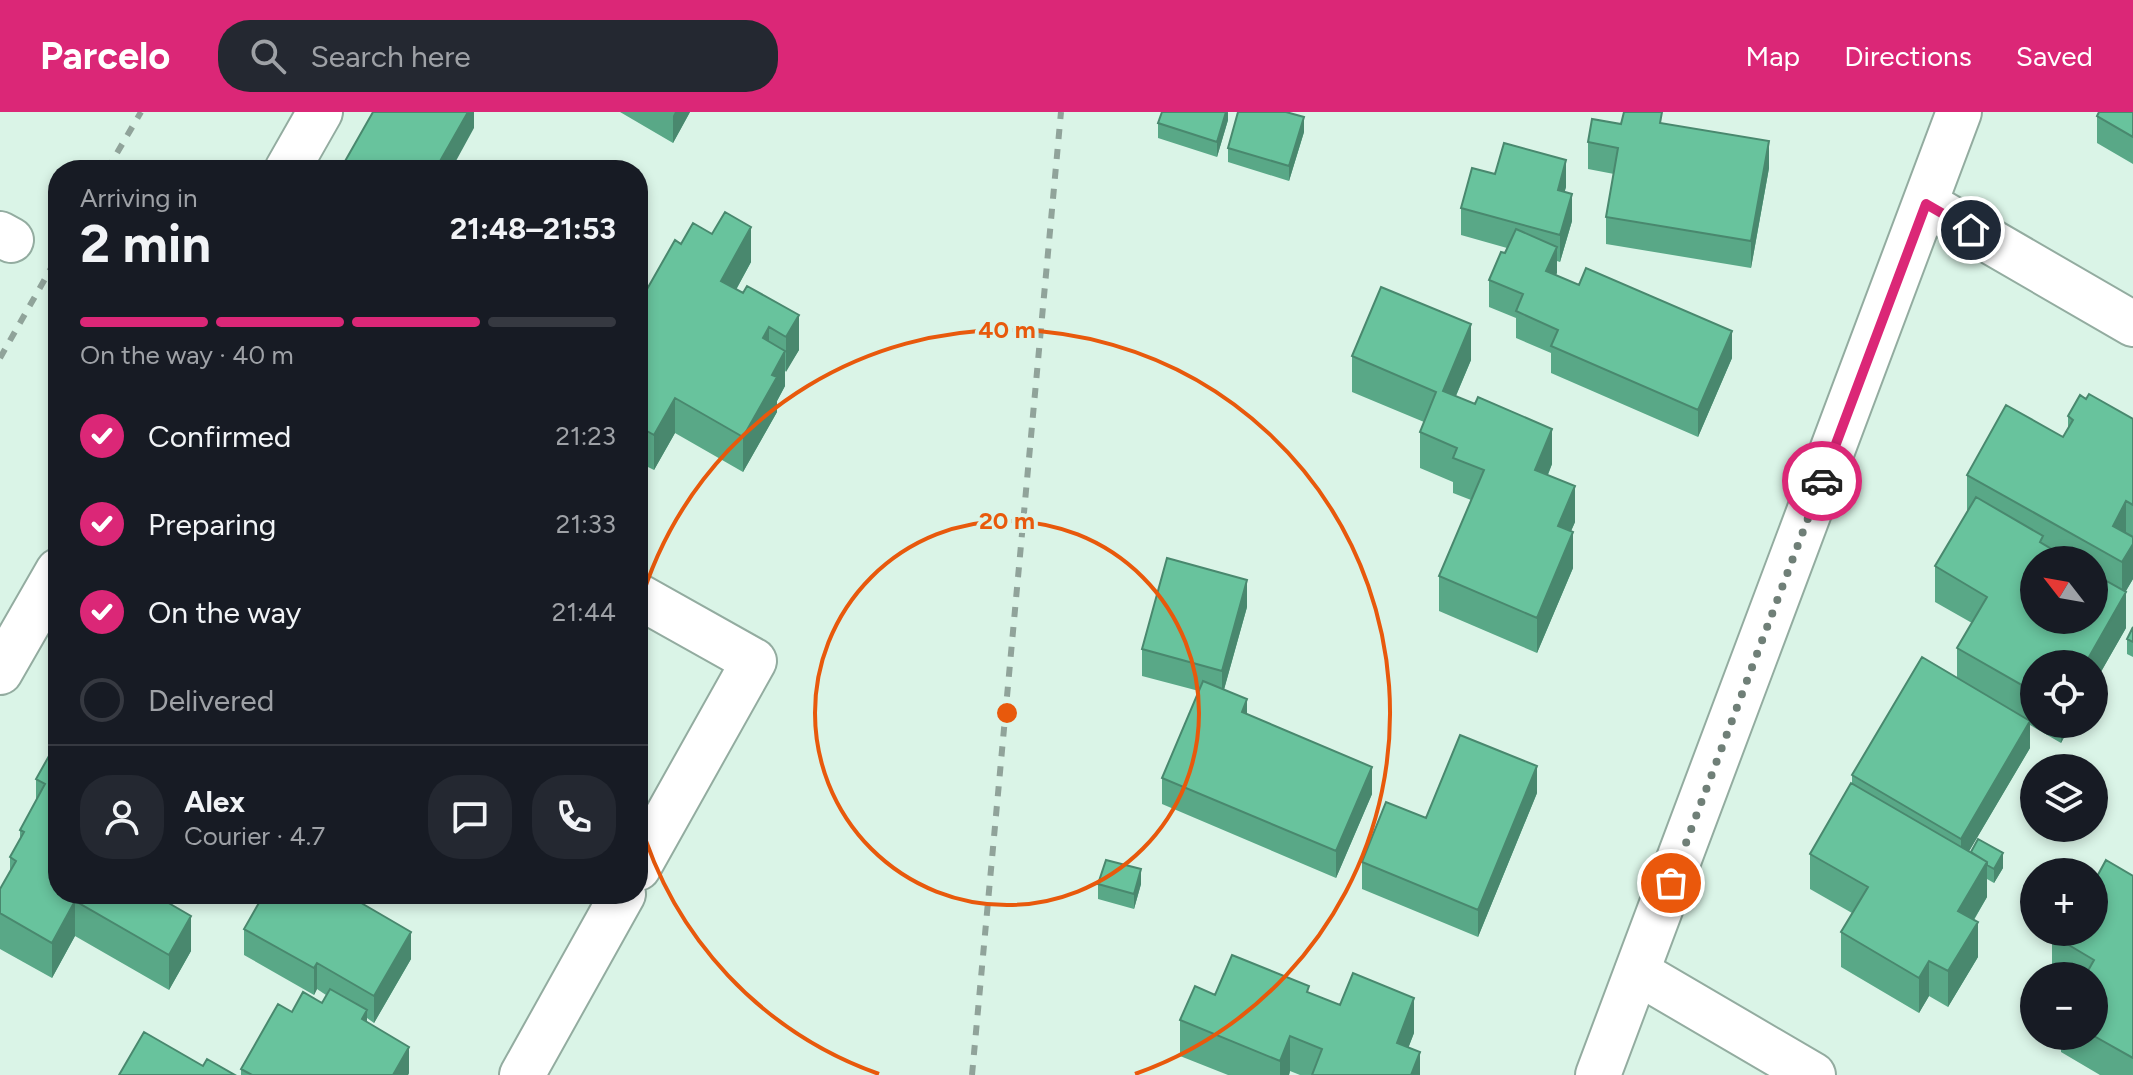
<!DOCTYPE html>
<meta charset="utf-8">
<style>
body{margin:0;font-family:Figtree,sans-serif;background:#242831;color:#f1f3f6;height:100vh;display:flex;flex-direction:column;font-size:30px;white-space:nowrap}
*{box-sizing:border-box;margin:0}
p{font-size:26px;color:#9ea1a6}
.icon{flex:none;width:44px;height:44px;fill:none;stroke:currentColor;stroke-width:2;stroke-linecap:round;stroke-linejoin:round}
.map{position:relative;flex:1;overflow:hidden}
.side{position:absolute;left:48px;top:48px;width:600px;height:744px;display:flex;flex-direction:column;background:#171b24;border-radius:32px;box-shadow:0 4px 12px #0003}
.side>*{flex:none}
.needle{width:52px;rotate:301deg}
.controls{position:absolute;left:2020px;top:434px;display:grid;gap:16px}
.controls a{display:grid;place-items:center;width:88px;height:88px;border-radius:50%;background:#171b24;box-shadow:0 4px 12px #0003;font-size:40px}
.pin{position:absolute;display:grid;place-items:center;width:68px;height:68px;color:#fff;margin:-34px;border:4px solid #fff;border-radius:50%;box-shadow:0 2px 8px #0007}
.courier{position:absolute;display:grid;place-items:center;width:80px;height:80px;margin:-40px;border:6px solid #db2777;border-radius:50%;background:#fff;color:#222;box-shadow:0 2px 10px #0007}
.summary em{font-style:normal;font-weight:700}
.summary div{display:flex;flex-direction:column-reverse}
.summary{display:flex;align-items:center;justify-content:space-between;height:136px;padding:0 32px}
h1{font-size:52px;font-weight:700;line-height:60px}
.bar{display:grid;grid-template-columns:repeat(4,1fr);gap:12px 8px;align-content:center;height:96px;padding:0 32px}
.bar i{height:10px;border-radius:6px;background:#363941}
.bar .selected{background:#db2777}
.bar p{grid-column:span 4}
.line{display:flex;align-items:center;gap:20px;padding:0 32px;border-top:2px solid #363941}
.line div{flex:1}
.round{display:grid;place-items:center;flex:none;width:84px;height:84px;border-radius:32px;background:#242831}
ol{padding:0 32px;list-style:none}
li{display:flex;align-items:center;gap:24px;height:88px}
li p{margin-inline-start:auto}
li .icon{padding:8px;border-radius:50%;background:#db2777;color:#fff;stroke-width:4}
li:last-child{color:#9ea1a6}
li i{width:44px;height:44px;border:4px solid #363941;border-radius:50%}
header{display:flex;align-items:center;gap:48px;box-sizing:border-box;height:112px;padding:0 40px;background:#db2777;color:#fff}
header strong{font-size:38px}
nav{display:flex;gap:44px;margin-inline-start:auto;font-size:28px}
.search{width:560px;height:72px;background:#242831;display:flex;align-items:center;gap:20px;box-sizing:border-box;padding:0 28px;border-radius:32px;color:#9ea1a6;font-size:30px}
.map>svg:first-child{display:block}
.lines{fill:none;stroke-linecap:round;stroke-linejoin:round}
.street-casing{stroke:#93aca0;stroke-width:48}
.secondary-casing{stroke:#93aca0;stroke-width:48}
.street{stroke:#fff;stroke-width:44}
.secondary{stroke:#fff;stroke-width:44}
.rail{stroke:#90a39a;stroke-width:6;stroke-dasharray:10 10;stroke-linecap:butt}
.wall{fill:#59a887;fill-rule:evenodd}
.shaded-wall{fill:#49886e}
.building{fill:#68c39d;stroke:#49886e;stroke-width:2}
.done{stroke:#6f7f77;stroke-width:8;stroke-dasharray:0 14.4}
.route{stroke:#db2777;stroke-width:10}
.ring{fill:none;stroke:#e8590c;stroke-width:4}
.centre{fill:#e8590c;stroke:#daf4e7;stroke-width:4}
.ring-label{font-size:24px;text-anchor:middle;font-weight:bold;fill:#e8590c;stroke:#daf4e7;stroke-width:8;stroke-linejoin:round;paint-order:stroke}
</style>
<header>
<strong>Parcelo</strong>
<div class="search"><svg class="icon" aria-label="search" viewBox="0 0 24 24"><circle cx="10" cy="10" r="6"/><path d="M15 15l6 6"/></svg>Search here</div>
<nav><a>Map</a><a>Directions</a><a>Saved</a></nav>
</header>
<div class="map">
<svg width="2133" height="963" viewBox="0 0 2133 963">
<rect width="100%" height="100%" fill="#daf4e7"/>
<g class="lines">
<defs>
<path id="street" d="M287 58 320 0
M1926 92 2133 212
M0 122 11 128
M638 484 754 549 638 756
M0 560 58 459
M1637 860 1813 963
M522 963 623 782"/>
<path id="secondary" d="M1598 963 1959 0"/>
</defs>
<use href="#street" class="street-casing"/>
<use href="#secondary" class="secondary-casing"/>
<use href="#street" class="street"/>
<use href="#secondary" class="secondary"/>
<path class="rail" d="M107 58 141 0
M0 246 58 144
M972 963 1061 0"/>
</g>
<path class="wall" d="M620 0H690L673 31Z
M1228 0V8L1217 45 1158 26V11Z
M2133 0V52L2097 31V4Z
M1662 11 1769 56 1751 156 1606 132V105L1614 62 1588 57V30L1621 12Z
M1304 20 1289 69 1228 50V36Z
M1495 62 1566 75 1564 80 1572 109 1560 150 1557 149 1556 164 1732 246 1698 325 1551 261V241L1516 226V206L1489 195V168L1507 136 1461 123V96Z
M681 132 751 150 736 178 799 238 785 260V274L777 289V300L743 360 675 321 654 358 638 350V193Z
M1352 244 1471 248 1456 284 1552 352 1548 363 1575 410 1571 419 1573 456 1537 541 1439 499V464L1471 388 1453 381V370L1420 356V320L1424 310 1352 280Z
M2086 287 2133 307V467L2125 480 2126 516 2094 572V552H2034V612H2071L2061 631 2030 613V636L1969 739 2003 756 1994 771 1987 767V785L1974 808 1978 845 1948 895 1929 884 1919 901 1841 855V820L1852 801 1810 777V742L1852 672V663L1957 566V536L1972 511 1935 490V454L1968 399H1967V363L2063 325 2068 317V304ZM2034 448H2094V508Z
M1247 495 1224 577 1247 602 1372 682 1336 766 1162 692V666L1199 579 1142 564V537Z
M2133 515V545L2127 542V527Z
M58 628V782L191 839 169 878 75 824 52 866 0 837V777L10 760V745L20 727V718L36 689V667Z
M1537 681 1478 825 1362 777V750L1426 706Z
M2133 764V963H2100L2061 940V924H2094V864H2061L2052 859V823Z
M1098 772H1141L1134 797 1098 787Z
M356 782V788L411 847 374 911 367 906V910L409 961 408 963H241V957L292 900 322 891 326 883 317 877 314 883 244 843V817Z
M1309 881 1414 921 1408 936 1420 963H1300L1290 959 1289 963H1228L1180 944V908L1215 883Z"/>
<path class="shaded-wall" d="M468 0H474V16L451 58H435Z
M675 0H690L673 31V4Z
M1226 0H1228V8L1217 45V30Z
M1304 5V20L1289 69V54Z
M1769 29V56L1751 156V129Z
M1566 48V75L1558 105V78Z
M1572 82V109L1560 150V123Z
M751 115V150L721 205V169Z
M1557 135V161L1546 186V159Z
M799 203V238L786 260V225Z
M1471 212V248L1443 314V279Z
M769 215V250L763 226Z
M1732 219V246L1698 325V298Z
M785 239V274L777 289V300L743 360V325L772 263Z
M675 286V321L654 358V323Z
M1552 317V352L1535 393V358Z
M1575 374V410L1558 449V414Z
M2126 389V424L2113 414Z
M1573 420V456L1537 541V506Z
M2133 432V467L2122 486V450Z
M1247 468V495L1222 585V559Z
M2126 480V516L2094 572V552H2085Z
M1247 587V614L1242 600Z
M2030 609V636L1961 753V727Z
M2061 612H2071L2061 631Z
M1537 654V681L1478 825V798Z
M1372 655V682L1336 766V739Z
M2003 741V756L1994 771V757Z
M1987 750V785L1958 834V799Z
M1141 757V772L1134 797V782Z
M75 789V824L52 866V831Z
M191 804V839L169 878V843Z
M1978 810V845L1948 895V859Z
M411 820V847L374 911V884Z
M1929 849V884L1919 901V866Z
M317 851V877L314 883V856Z
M1414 886V921L1398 963 1397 931Z
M367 898V925L362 907Z
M1290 924V959L1289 963H1280V949Z
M409 935V961L408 963H393Z
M1420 940V963H1411Z"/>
<path class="building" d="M373 0H468L435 58H340Z
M1162 0H1226L1217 30 1158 11Z
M1238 0H1286L1304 5 1289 54 1228 36Z
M1624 0H1662L1660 11 1769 29 1751 129 1606 105 1618 36 1588 30 1592 7 1621 12Z
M2099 0H2133V25L2097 4Z
M1504 31 1566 48 1558 78 1572 82 1560 123 1461 96 1472 56 1495 62Z
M725 100 751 115 721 169 743 181 747 174 799 203 786 225 769 215 763 226 785 239 772 263 777 265 743 325 675 286 654 323 638 314V193L675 128 681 132 693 111 712 122Z
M1516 117 1557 135 1546 159 1579 173 1586 156 1732 219 1698 298 1551 234 1558 218 1516 199 1523 182 1489 168 1501 140 1505 141Z
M1381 175 1471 212 1443 279 1475 292 1478 285 1552 317 1535 358 1575 374 1558 414 1573 420 1537 506 1439 464 1484 358 1453 346 1457 336 1420 320 1436 280 1352 244Z
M2089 282 2133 307V393L2126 389 2113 414 2133 425V432L2122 450 1967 363 2006 293 2063 325 2073 308 2068 304 2080 283 2086 287Z
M1976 385 2043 424 2040 430 2070 448H2034V508H2094V462L2126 480 2085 552H2034V580L1957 536 1987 485 1935 454Z
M1167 446 1247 468 1222 559 1142 537Z
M2133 515V530L2127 527Z
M1922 545 2030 609 1961 727 1852 663Z
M1203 569 1247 587 1242 600 1372 655 1336 739 1162 666Z
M1460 623 1537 654 1478 798 1362 750 1386 690 1426 706Z
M58 628V782H153L191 804 169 843 75 789 52 831 0 801V777L16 749 10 745 24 720 20 718 45 672 36 667Z
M1851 671 1987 750 1958 799 1978 810 1948 859 1929 849 1919 866 1841 820 1868 775 1810 742Z
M1978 727 2003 741 1994 757 1987 753V750L1971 740Z
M1106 748 1141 757 1134 782 1098 772Z
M2106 748 2133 764V946L2094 924V864H2085L2094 848 2052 823 2054 820H2094V770Z
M264 782H353L351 785 411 820 374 884 317 851 314 856 244 817Z
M1232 843 1309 874 1307 880 1340 893 1353 861 1414 886 1397 931 1420 940 1411 963H1312L1322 937 1290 924 1280 949 1180 908 1195 874 1215 883Z
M330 877 367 898 362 907 409 935 393 963H252L241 957 278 892 292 900 303 880 322 891Z
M144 920 203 954 207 947 235 963H119Z"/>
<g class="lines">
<path class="done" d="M1671 771 1822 369"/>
<path class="route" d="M1822 369 1926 92 1971 118"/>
</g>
<g class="ring">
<circle cx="1007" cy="601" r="192"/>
<path d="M879 962A383 383 0 0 1 639 707M639 495A383 383 0 1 1 1135 962"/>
</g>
<circle cx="1007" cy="601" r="12" class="centre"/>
<g class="ring-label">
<text x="1007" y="226">40 m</text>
<text x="1007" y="417">20 m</text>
</g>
</svg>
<div class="controls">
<a><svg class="needle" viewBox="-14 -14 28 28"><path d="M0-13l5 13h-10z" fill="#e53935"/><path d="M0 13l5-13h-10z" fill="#9ea1a6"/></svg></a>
<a><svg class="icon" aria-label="locate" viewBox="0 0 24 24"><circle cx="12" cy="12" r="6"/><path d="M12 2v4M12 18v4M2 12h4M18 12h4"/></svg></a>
<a><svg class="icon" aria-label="layers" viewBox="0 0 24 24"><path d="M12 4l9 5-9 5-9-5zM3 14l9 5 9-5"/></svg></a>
<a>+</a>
<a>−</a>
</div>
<div class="pin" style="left:1671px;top:771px;background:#ea580c"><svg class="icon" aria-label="bag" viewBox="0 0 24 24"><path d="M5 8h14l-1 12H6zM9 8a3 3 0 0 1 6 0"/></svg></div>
<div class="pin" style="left:1971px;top:118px;background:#1f2937"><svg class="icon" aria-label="home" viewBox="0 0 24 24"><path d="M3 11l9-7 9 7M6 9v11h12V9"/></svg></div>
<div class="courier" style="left:1822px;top:369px"><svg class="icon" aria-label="car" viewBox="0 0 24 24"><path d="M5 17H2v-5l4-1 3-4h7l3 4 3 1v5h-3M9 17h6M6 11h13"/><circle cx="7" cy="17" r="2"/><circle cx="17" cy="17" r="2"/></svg></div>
<section class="side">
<div class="summary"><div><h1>2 min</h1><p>Arriving in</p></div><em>21:48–21:53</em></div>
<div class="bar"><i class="selected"></i><i class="selected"></i><i class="selected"></i><i></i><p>On the way · 40 m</p></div>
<ol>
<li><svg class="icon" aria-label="check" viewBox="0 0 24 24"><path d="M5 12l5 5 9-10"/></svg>Confirmed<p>21:23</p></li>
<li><svg class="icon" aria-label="check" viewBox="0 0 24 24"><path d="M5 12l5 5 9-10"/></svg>Preparing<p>21:33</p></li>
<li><svg class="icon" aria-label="check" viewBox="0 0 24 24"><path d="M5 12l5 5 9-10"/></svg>On the way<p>21:44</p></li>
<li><i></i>Delivered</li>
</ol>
<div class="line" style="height:144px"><a class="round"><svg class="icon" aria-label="person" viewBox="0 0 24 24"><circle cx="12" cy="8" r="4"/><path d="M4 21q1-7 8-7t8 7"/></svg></a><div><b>Alex</b><p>Courier · 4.7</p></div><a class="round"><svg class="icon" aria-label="chat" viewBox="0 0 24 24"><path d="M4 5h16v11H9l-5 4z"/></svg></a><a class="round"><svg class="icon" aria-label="phone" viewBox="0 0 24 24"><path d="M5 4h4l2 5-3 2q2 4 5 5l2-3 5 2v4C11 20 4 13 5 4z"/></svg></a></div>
</section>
</div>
